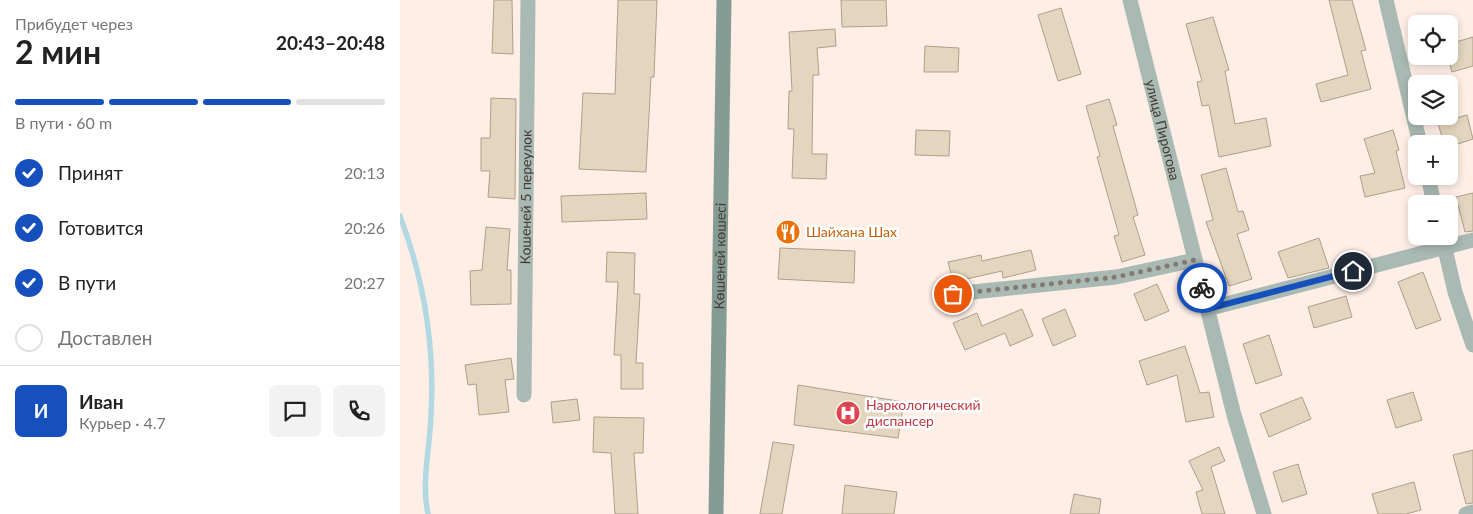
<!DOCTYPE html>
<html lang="ru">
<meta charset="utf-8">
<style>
body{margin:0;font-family:Lato,sans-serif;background:#f2f2f2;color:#222;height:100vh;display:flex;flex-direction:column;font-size:19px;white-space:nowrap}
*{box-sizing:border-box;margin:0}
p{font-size:16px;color:#767676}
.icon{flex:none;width:28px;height:28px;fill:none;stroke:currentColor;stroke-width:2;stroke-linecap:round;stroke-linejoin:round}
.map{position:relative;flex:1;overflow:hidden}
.sheet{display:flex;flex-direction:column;background:#fff;width:400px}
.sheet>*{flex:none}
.controls{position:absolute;left:1008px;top:15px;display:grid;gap:10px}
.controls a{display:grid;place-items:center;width:50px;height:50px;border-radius:8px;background:#fff;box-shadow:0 2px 8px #0003;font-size:25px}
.pin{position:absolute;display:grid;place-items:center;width:42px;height:42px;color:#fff;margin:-21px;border:2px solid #fff;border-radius:50%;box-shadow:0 1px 5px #0007}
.courier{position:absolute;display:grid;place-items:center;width:50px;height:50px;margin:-25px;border:4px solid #1650bc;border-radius:50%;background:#fff;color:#222;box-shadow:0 1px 6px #0007}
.summary em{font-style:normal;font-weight:700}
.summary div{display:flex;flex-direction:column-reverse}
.summary{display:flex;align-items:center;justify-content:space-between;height:85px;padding:0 15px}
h1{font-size:32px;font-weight:700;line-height:38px}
.bar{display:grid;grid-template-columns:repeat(4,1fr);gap:8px 5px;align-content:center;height:60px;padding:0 15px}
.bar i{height:6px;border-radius:4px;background:#e0e0e0}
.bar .selected{background:#1650bc}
.bar p{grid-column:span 4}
.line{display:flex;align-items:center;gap:12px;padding:0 15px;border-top:1px solid #e0e0e0}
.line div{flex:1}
.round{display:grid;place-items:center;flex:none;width:52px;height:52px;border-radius:8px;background:#f2f2f2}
ol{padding:0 15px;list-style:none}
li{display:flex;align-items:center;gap:15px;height:55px}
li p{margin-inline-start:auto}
li .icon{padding:5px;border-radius:50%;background:#1650bc;color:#fff;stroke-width:4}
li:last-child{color:#767676}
li i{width:28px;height:28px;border:2px solid #e0e0e0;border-radius:50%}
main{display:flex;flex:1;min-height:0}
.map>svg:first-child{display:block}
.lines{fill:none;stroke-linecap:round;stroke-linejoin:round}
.stream{stroke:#b2d8e2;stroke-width:5.5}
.building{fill:#e3d5be;stroke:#ad9f89}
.minor{stroke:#a9b9b3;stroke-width:15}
.secondary{stroke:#859c94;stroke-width:15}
.done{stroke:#867973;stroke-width:5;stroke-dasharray:0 9}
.route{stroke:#1650bc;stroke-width:6}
.labels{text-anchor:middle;stroke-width:5;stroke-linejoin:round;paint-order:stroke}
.street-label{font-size:14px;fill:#453a35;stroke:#fff}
.food-label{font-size:14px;fill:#c56008;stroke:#fff;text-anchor:start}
.health-label{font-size:14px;fill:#be3a42;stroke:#fff;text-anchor:start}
</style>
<main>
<section class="sheet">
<div class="summary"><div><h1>2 мин</h1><p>Прибудет через</p></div><em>20:43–20:48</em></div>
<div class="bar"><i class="selected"></i><i class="selected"></i><i class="selected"></i><i></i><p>В пути · 60 m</p></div>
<ol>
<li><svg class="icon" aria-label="check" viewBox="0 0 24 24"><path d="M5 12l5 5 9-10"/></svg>Принят<p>20:13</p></li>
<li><svg class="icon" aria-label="check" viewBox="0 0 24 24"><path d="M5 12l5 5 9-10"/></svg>Готовится<p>20:26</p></li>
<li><svg class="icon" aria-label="check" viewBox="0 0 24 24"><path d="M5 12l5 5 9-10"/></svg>В пути<p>20:27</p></li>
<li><i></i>Доставлен</li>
</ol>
<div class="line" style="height:90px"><b class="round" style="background:#1650bc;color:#fff">И</b><div><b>Иван</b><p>Курьер · 4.7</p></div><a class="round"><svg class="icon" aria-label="chat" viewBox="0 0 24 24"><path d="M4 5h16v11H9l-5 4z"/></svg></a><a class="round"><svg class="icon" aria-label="phone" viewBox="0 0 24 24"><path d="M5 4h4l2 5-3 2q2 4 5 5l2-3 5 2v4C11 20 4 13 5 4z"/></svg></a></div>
</section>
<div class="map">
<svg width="1073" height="514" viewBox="0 0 1073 514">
<rect width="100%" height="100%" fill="#feeee6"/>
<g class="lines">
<path class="stream" d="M0 216C24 280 35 347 31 415 30 448 21 482 28 514"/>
</g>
<path class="building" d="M94 0H112L113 54 92 53Z
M218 0H257L254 77H251L246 172 179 169 183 93 215 94Z
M441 0H486L487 26 442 27Z
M929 0H952L966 50 961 51 971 89 921 102 916 84 948 75Z
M661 8 681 74 658 81 638 15Z
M813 17 829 70 825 71 835 124 866 118 871 146 819 157 809 105 802 106 797 82 802 81 786 24Z
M435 29 436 46 417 48 419 75H413L412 154H427L426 179 392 178 394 129H388L389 91H392L389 32Z
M1073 37V66L1052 72 1049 62V44Z
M525 46 559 48 558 72H524Z
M91 98 116 99 115 199 88 197 90 171H81V138H90Z
M709 99 717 125 713 126 738 215 733 217 745 255 722 262 714 236 719 235 697 157 700 156 686 106Z
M1067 115 1073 139 1049 147V144H1044L1038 123Z
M516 130 550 131 549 156 515 155Z
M993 130 999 150 996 151 1005 188 965 197 960 176 975 173 964 139Z
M826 168 838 212 843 211 849 230 837 234 852 279 829 286 806 222 813 220 801 175Z
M246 193 247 219 162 222 161 196Z
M1073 193V231L1065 232 1056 197Z
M86 227 110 229 107 270H111V304L71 305 70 271 82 270Z
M919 238 929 268 888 278 878 252Z
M380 248 455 251 454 283 378 279Z
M631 250 636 270 603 278 602 271 553 282 548 262 581 255 582 261Z
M207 252 235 253 234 294H240L236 363H243V389H221V355H214L218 282H206Z
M1023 272 1041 320 1016 329 998 282Z
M757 284 769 311 745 321 734 294Z
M946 296 952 317 914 328 908 307Z
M622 309 633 336 610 346 605 333 565 350 553 323 577 313 582 326Z
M665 309 676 336 653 346 642 319Z
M869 335 882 375 856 384 843 344Z
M785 346 800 393 809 392 814 417 786 422 777 375 747 385 739 361Z
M111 358 114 379 105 380 109 412 79 415 76 384 68 385 65 365Z
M398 385 504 402 498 438 394 425Z
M1013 392 1022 420 996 428 987 400Z
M902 397 911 419 869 437 860 414Z
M177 399 180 420 153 423 151 402Z
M194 417 244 418 243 453H234L238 514H215L211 453 193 452Z
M373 442 394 445 382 514H360Z
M819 447 825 461 811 467 825 514H802L796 492 803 490 789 461Z
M1073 450V503L1066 504 1053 455Z
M898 464 907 494 882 502 873 472Z
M1014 482 1021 510 1006 514H978L972 494Z
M445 485 497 492 494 514H442Z
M674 494 701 499 699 514H670Z"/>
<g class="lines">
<g class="minor">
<path id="s1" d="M730 0 834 415 864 514"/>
<path d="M986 0 1020 144"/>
<path d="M1028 176 1034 204"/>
<path d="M1042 236 1055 292 1073 345"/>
<path d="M553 294 716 277 795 260"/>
<path d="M807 309 1073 240"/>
<path id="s2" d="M124 395 128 0"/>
<path d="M1066 514 1073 512"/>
</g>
<path class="secondary" id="s3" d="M316 514 324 0"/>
</g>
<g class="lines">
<path class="done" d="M553 294 716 277 795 260 802 288"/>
<path class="route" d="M802 288 807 309 953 271"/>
</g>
<defs>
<symbol id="restaurant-disc" viewBox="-11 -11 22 22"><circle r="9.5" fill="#e8710a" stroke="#fff"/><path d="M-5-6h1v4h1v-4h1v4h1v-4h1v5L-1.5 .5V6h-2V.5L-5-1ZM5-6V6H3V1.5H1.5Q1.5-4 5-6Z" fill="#fff"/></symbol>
<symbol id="hospital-disc" viewBox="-11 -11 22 22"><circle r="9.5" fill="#e0444e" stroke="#fff"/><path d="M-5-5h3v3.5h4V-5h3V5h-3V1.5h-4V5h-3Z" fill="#fff"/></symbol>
</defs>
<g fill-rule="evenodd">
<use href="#restaurant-disc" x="374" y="218" width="28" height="28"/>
<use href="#hospital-disc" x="434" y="399" width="28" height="28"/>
</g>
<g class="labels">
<g class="street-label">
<text dy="5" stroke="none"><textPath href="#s1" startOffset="134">улица Пирогова</textPath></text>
<text dy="5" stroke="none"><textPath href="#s2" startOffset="198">Кошеней 5 переулок</textPath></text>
<text dy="5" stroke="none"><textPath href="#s3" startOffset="258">Көшеней көшесі</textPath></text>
</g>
<g class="food-label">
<text x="406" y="237">Шайхана Шах</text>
</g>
<g class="health-label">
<text x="466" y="410">Наркологический<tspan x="466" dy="16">диспансер</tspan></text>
</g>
</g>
</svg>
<div class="controls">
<a><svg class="icon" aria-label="locate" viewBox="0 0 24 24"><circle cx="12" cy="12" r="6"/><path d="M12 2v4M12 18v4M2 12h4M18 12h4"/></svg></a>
<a><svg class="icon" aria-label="layers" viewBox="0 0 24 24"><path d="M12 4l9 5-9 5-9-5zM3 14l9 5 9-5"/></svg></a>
<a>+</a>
<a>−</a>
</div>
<div class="pin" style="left:553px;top:294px;background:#ea580c"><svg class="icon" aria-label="bag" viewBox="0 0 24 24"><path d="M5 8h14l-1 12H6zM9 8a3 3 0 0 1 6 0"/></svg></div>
<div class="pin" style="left:953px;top:271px;background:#1f2937"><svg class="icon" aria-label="home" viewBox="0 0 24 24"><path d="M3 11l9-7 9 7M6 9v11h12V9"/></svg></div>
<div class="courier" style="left:802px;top:288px"><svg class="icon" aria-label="bike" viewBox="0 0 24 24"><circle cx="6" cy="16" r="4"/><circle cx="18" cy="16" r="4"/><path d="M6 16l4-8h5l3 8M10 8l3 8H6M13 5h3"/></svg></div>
</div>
</main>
